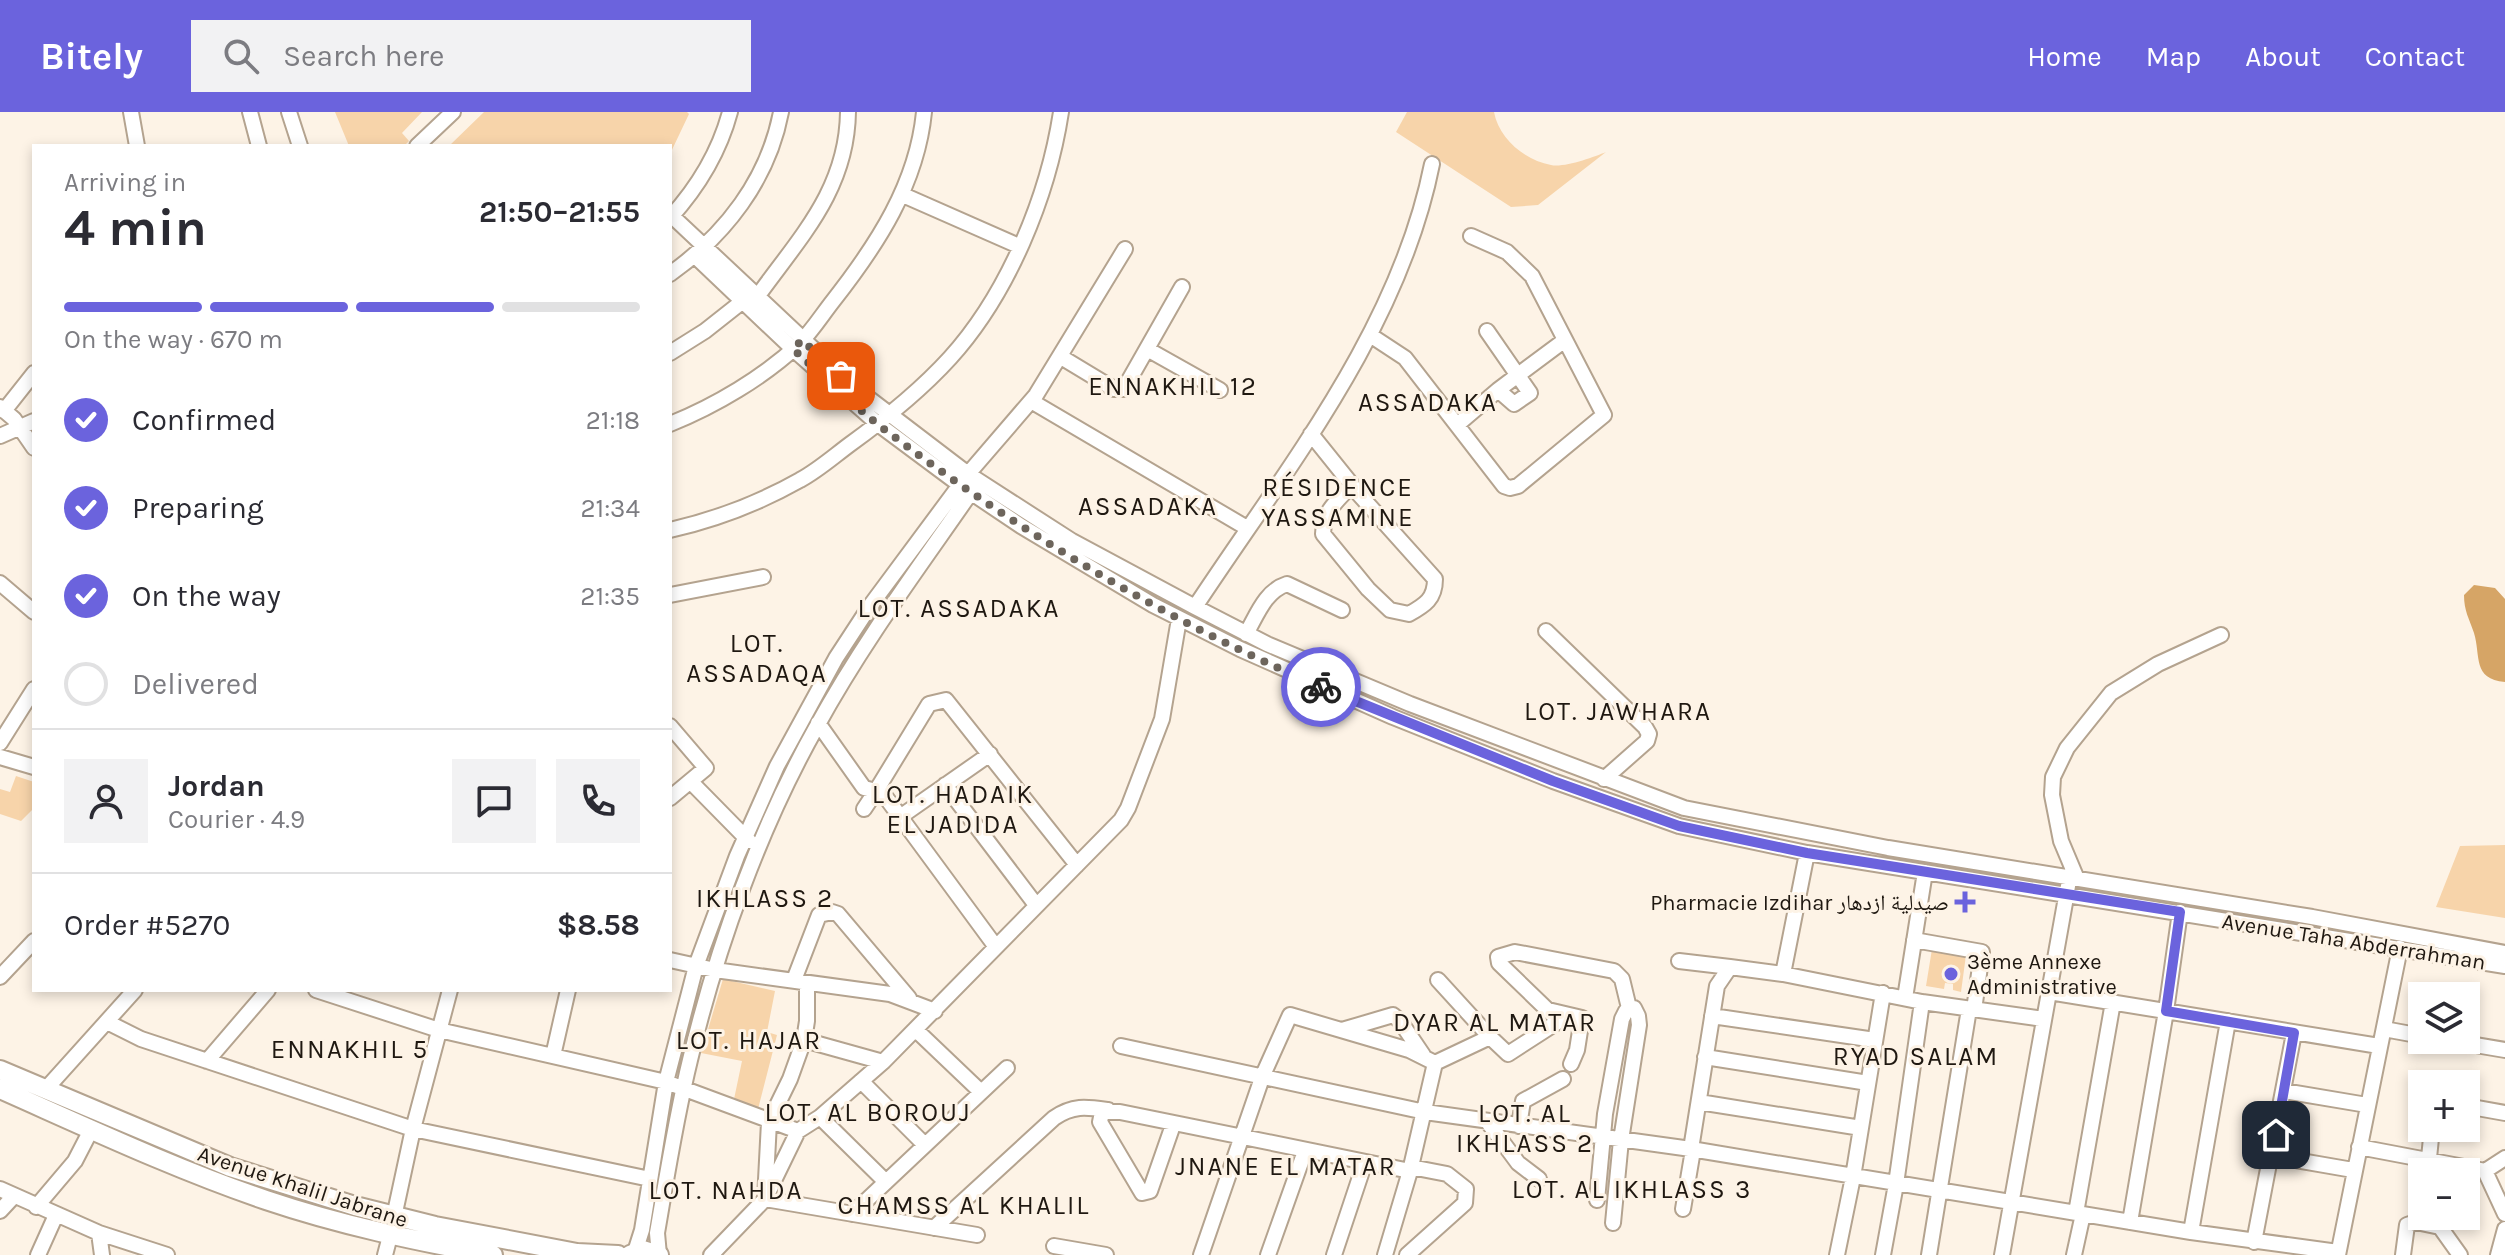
<!DOCTYPE html>
<meta charset="utf-8">
<style>
body{margin:0;font-family:Karla,"Noto Naskh Arabic",sans-serif;background:#f2f2f3;color:#2b2b33;height:100vh;display:flex;flex-direction:column;font-size:30px;white-space:nowrap}
*{box-sizing:border-box;margin:0}
p{font-size:26px;color:#7c7c81}
.icon{flex:none;width:44px;height:44px;fill:none;stroke:currentColor;stroke-width:2;stroke-linecap:round;stroke-linejoin:round}
.map{position:relative;flex:1;overflow:hidden}
.panel{position:absolute;left:32px;top:32px;width:640px;height:848px;display:flex;flex-direction:column;background:#fff;border-radius:0px;box-shadow:0 4px 12px #0003}
.panel>*{flex:none}
.controls{position:absolute;left:2408px;top:870px;display:grid;gap:16px}
.controls a{display:grid;place-items:center;width:72px;height:72px;border-radius:0px;background:#fff;box-shadow:0 4px 12px #0003;font-size:40px}
.pin{position:absolute;display:grid;place-items:center;width:68px;height:68px;color:#fff;margin:-34px;border-radius:16px;box-shadow:0 4px 12px #0006}
.courier{position:absolute;display:grid;place-items:center;width:80px;height:80px;margin:-40px;border:6px solid #6b63dd;border-radius:50%;background:#fff;color:#222;box-shadow:0 2px 10px #0007}
.head em{font-style:normal;font-weight:700}
.head div{display:flex;flex-direction:column-reverse}
.head{display:flex;align-items:center;justify-content:space-between;height:136px;padding:0 32px}
h1{font-size:52px;font-weight:700;line-height:60px}
.bar{display:grid;grid-template-columns:repeat(4,1fr);gap:12px 8px;align-content:center;height:96px;padding:0 32px}
.bar i{height:10px;border-radius:6px;background:#e1e1e2}
.bar .active{background:#6b63dd}
.bar p{grid-column:span 4}
.line{display:flex;align-items:center;gap:20px;padding:0 32px;border-top:2px solid #e1e1e2}
.line div{flex:1}
.round{display:grid;place-items:center;flex:none;width:84px;height:84px;border-radius:0px;background:#f2f2f3}
ol{padding:0 32px;list-style:none}
li{display:flex;align-items:center;gap:24px;height:88px}
li p{margin-inline-start:auto}
li .icon{padding:8px;border-radius:50%;background:#6b63dd;color:#fff;stroke-width:4}
li:last-child{color:#7c7c81}
li i{width:44px;height:44px;border:4px solid #e1e1e2;border-radius:50%}
header{display:flex;align-items:center;gap:48px;box-sizing:border-box;height:112px;padding:0 40px;background:#6b63dd;color:#fff}
header strong{font-size:38px}
nav{display:flex;gap:44px;margin-inline-start:auto;font-size:28px}
.search{width:560px;height:72px;background:#f2f2f3;display:flex;align-items:center;gap:20px;box-sizing:border-box;padding:0 28px;border-radius:0px;color:#7c7c81;font-size:30px}
.map>svg:first-child{display:block}
.green{fill:#f7d4aa}
.water{fill:#d6a566}
.lines{fill:none;stroke-linecap:round;stroke-linejoin:round}
.minor-casing{stroke:#b4a38f;stroke-width:18}
.major-casing{stroke:#b4a38f;stroke-width:22}
.minor{stroke:#fff;stroke-width:14}
.major{stroke:#fff;stroke-width:18}
.done{stroke:#6d655c;stroke-width:8;stroke-dasharray:0 14.4}
.route{stroke:#6b63dd;stroke-width:10}
.poi-dot{fill:#6b63dd;stroke:#fdf3e6;stroke-width:3}
.labels{text-anchor:middle;stroke-width:6;stroke-linejoin:round;paint-order:stroke}
.poi-label{font-size:22px;fill:#1f1811;stroke:#fdf3e6;text-anchor:end}
.street-label{font-size:22px;fill:#1f1811;stroke:#fdf3e6}
.quarter-label{font-size:26px;letter-spacing:2px;fill:#1f1811;stroke:#fdf3e6}
</style>
<header>
<strong>Bitely</strong>
<div class="search"><svg class="icon" aria-label="search" viewBox="0 0 24 24"><circle cx="10" cy="10" r="6"/><path d="M15 15l6 6"/></svg>Search here</div>
<nav><a>Home</a><a>Map</a><a>About</a><a>Contact</a></nav>
</header>
<div class="map">
<svg width="2505" height="1143" viewBox="0 0 2505 1143">
<rect width="100%" height="100%" fill="#fdf3e6"/>
<path class="green" d="M335 0H422L402 21 409 29 404 34H349Z
M484 0H687L689 2 670 42V34H449Z
M1407 0H1494C1499 27 1525 48 1551 53 1564 56 1594 45 1606 40L1538 93 1511 95 1396 20Z
M16 664 34 670V696L21 709 0 702V677L10 680Z
M2505 733V806L2436 795 2460 734Z
M1932 837 1966 843 1961 880 1953 878V872L1945 871 1944 877 1926 874Z
M723 867 775 879 767 920 777 923 758 997 733 992 742 949 701 941Z"/>
<path class="water" d="M2474 473 2495 476 2505 487V570C2472 567 2481 544 2474 521 2469 506 2464 499 2464 483Z"/>
<g class="lines">
<defs>
<path id="minor" d="M131 0 137 34
M250 0 259 34
M289 0 300 34
M417 34 453 0
M903 83 1019 134
M672 104 854 275 968 362 1072 429 1195 495 1267 532 1410 592 1684 696 1888 736 2312 805 2505 841
M670 106C699 74 719 41 730 0
M695 144 793 237 878 312 960 373 1021 414 1153 493 1240 537 1393 605 1553 669 1679 714 1807 741 2505 854
M670 162C725 123 768 68 781 0
M757 185C800 125 847 78 848 0
M1487 219 1530 281 1514 292 1498 278
M1370 223 1405 246 1504 374 1510 376 1518 374 1604 303 1532 164 1507 140 1471 124
M1147 237 1220 278
M670 241 705 219 743 189
M1061 245 1114 277H1124L1182 175
M1031 289 1247 416
M0 295 14 307 34 336
M4 299 34 261
M670 312C715 294 764 265 799 232 812 219 822 203 833 189 877 133 917 72 924 0
M1457 313 1498 278 1565 228
M1311 322 1352 373 1357 380 1435 467C1435 487 1425 493 1409 502L1390 498 1368 477 1323 422C1324 398 1336 390 1352 373
M0 324 34 309
M670 418C714 408 761 390 800 368 817 359 833 345 849 333 885 307 920 279 950 246 1008 182 1048 85 1061 0
M0 471 34 500
M670 483 763 465
M1195 495C1286 357 1399 218 1432 52
M1546 519 1645 615 1649 622 1647 629 1604 667
M1246 522C1257 503 1265 479 1287 472L1342 498
M818 611 864 676 876 679 929 592 946 588 1077 753
M670 614 706 656 670 686
M0 631 34 577
M0 645 34 655
M691 670 749 729
M945 673 1036 793
M879 676 996 835
M864 697 876 679
M900 705 990 642
M2077 767 2061 729 2052 683 2053 665 2067 636 2111 581 2158 552 2221 523
M1914 828 1982 840 1974 898
M670 848 715 858 890 882 935 899
M1679 849 1730 855
M1783 862 1807 741
M0 865 34 829
M794 868 819 803 832 800 838 802 909 886
M1438 868 1490 925
M807 871V909L804 928 883 950
M316 878 439 918 666 970 798 1019
M2049 880 2379 934
M1905 886 1925 760
M1548 898 1582 906 1577 938 1571 952
M1712 904 1875 928
M107 910 141 927 413 1017 650 1067
M2384 917 2422 924
M916 918 981 980
M1342 918 1393 903 1400 909 1423 943
M804 928 790 967 769 1010 765 1087 977 1123
M2446 928 2505 938
M1121 934 1425 1000 1691 1037 2191 1120 2338 1140
M553 944 568 878
M1705 945 1868 971
M207 949 268 878
M1435 951 1490 925 1508 942 1559 909 1499 851 1498 845 1515 840 1614 859 1622 867 1629 896
M861 969 925 1033
M45 978 135 878
M2284 979 2367 993
M1699 990 1861 1016
M2466 994 2505 1001
M820 1005 886 1070
M1487 1009 1518 1051 1539 1067
M1173 1013 1150 1079 1142 1081 1100 1010 1102 1000H1120L1410 1059
M1519 1014 1523 989 1563 967
M2359 1035 2485 1059 2505 1046
M1691 1037 1717 874 1730 855 1783 862 1922 890 2044 907
M2272 1044 2353 1058
M2429 1046 2432 1016
M2485 1059 2505 1102
M0 1077 99 1121 167 1143
M1597 1088 1605 1002 1622 907 1626 899 1634 896 1638 904 1639 913 1621 1028 1613 1111
M36 1095 75 1049 91 1018
M1683 1097 1693 1038
M0 1099 14 1084
M2076 1101 2113 890
M852 1102 1007 956
M394 1105 413 1017 450 878
M2130 1110 2166 899 2180 800
M934 1116 1054 1006C1073 993 1086 995 1108 998
M2191 1120 2228 909
M99 1121 102 1143
M2254 1130 2294 921
M1054 1134 1106 1143
M635 1140 642 1118 666 970 696 854 737 744 777 654 836 546 870 494 968 362 1036 283 1125 137
M38 1143 56 1103
M385 1143 390 1124
M659 1143 657 1121C667 1063 676 1005 690 948 717 835 760 715 817 614 863 530 920 454 974 376
M711 1143 765 1087 798 1019 820 1005 883 950 1121 708 1128 696 1162 607 1179 507
M1201 1143 1263 963 1290 903 1409 938 1435 951 1410 1059 1385 1143
M1268 1143 1305 1039
M1334 1143 1365 1050
M1407 1143 1465 1091 1466 1077 1447 1062 1411 1055
M1837 1143 1853 1065 1883 881
M1883 1143 1896 1072 1922 890
M1929 1143 1969 897
M2002 1143 2068 774
M2074 1143 2083 1102
M2338 1143 2400 836
M2403 1143 2407 1113 2416 1110 2440 1115 2460 1143
M2498 1143 2505 1117"/>
<path id="major" d="M0 958 230 1055 355 1094 435 1114 577 1141 618 1143
M0 977C88 1016 175 1057 266 1088 340 1113 416 1129 493 1143
M630 1143 643 1138 659 1143"/>
</defs>
<use href="#minor" class="minor-casing"/>
<use href="#major" class="major-casing"/>
<use href="#minor" class="minor"/>
<use href="#major" class="major"/>
</g>
<g class="lines">
<path class="done" d="M841 264 802 228 793 237C822 263 850 290 880 314 1016 418 1163 507 1321 575"/>
<path class="route" d="M1321 575 1553 669 1679 714 1807 741 2180 800 2166 899 2294 921 2276 1023"/>
</g>
<g class="poi-dot">
<path d="M1961 778h8v8h8v8h-8v8h-8v-8h-8v-8h8z"/>
<circle cx="1951" cy="862" r="8"/>
</g>
<g class="labels">
<g class="poi-label">
<text x="1949" y="798">Pharmacie Izdihar صيدلية ازدهار</text>
<text x="1967" y="857" text-anchor="start">3ème Annexe<tspan x="1967" dy="25">Administrative</tspan></text>
</g>
<g class="street-label">
<text transform="translate(2354 829) rotate(9)" y="8">Avenue Taha Abderrahman</text>
<text transform="translate(303 1074) rotate(18)" y="8">Avenue Khalil Jabrane</text>
</g>
<g class="quarter-label">
<text x="1173" y="283">ENNAKHIL 12</text>
<text x="1428" y="299">ASSADAKA</text>
<text x="1338" y="384">RÉSIDENCE<tspan x="1338" dy="30">YASSAMINE</tspan></text>
<text x="1148" y="403">ASSADAKA</text>
<text x="959" y="505">LOT. ASSADAKA</text>
<text x="757" y="540">LOT.<tspan x="757" dy="30">ASSADAQA</tspan></text>
<text x="1618" y="608">LOT. JAWHARA</text>
<text x="953" y="691">LOT. HADAIK<tspan x="953" dy="30">EL JADIDA</tspan></text>
<text x="765" y="795">IKHLASS 2</text>
<text x="1495" y="919">DYAR AL MATAR</text>
<text x="749" y="937">LOT. HAJAR</text>
<text x="350" y="946">ENNAKHIL 5</text>
<text x="1916" y="953">RYAD SALAM</text>
<text x="868" y="1009">LOT. AL BOROUJ</text>
<text x="1525" y="1010">LOT. AL<tspan x="1525" dy="30">IKHLASS 2</tspan></text>
<text x="1286" y="1063">JNANE EL MATAR</text>
<text x="1632" y="1086">LOT. AL IKHLASS 3</text>
<text x="726" y="1087">LOT. NAHDA</text>
<text x="964" y="1102">CHAMSS AL KHALIL</text>
</g>
</g>
</svg>
<div class="controls">
<a><svg class="icon" aria-label="layers" viewBox="0 0 24 24"><path d="M12 4l9 5-9 5-9-5zM3 14l9 5 9-5"/></svg></a>
<a>+</a>
<a>−</a>
</div>
<div class="pin" style="left:841px;top:264px;background:#ea580c"><svg class="icon" aria-label="bag" viewBox="0 0 24 24"><path d="M5 8h14l-1 12H6zM9 8a3 3 0 0 1 6 0"/></svg></div>
<div class="pin" style="left:2276px;top:1023px;background:#1f2937"><svg class="icon" aria-label="home" viewBox="0 0 24 24"><path d="M3 11l9-7 9 7M6 9v11h12V9"/></svg></div>
<div class="courier" style="left:1321px;top:575px"><svg class="icon" aria-label="bike" viewBox="0 0 24 24"><circle cx="6" cy="16" r="4"/><circle cx="18" cy="16" r="4"/><path d="M6 16l4-8h5l3 8M10 8l3 8H6M13 5h3"/></svg></div>
<section class="panel">
<div class="head"><div><h1>4 min</h1><p>Arriving in</p></div><em>21:50–21:55</em></div>
<div class="bar"><i class="active"></i><i class="active"></i><i class="active"></i><i></i><p>On the way · 670 m</p></div>
<ol>
<li><svg class="icon" aria-label="check" viewBox="0 0 24 24"><path d="M5 12l5 5 9-10"/></svg>Confirmed<p>21:18</p></li>
<li><svg class="icon" aria-label="check" viewBox="0 0 24 24"><path d="M5 12l5 5 9-10"/></svg>Preparing<p>21:34</p></li>
<li><svg class="icon" aria-label="check" viewBox="0 0 24 24"><path d="M5 12l5 5 9-10"/></svg>On the way<p>21:35</p></li>
<li><i></i>Delivered</li>
</ol>
<div class="line" style="height:144px"><a class="round"><svg class="icon" aria-label="person" viewBox="0 0 24 24"><circle cx="12" cy="8" r="4"/><path d="M4 21q1-7 8-7t8 7"/></svg></a><div><b>Jordan</b><p>Courier · 4.9</p></div><a class="round"><svg class="icon" aria-label="chat" viewBox="0 0 24 24"><path d="M4 5h16v11H9l-5 4z"/></svg></a><a class="round"><svg class="icon" aria-label="phone" viewBox="0 0 24 24"><path d="M5 4h4l2 5-3 2q2 4 5 5l2-3 5 2v4C11 20 4 13 5 4z"/></svg></a></div>
<div class="line" style="height:104px"><div>Order #5270</div><b>$8.58</b></div>
</section>
</div>
